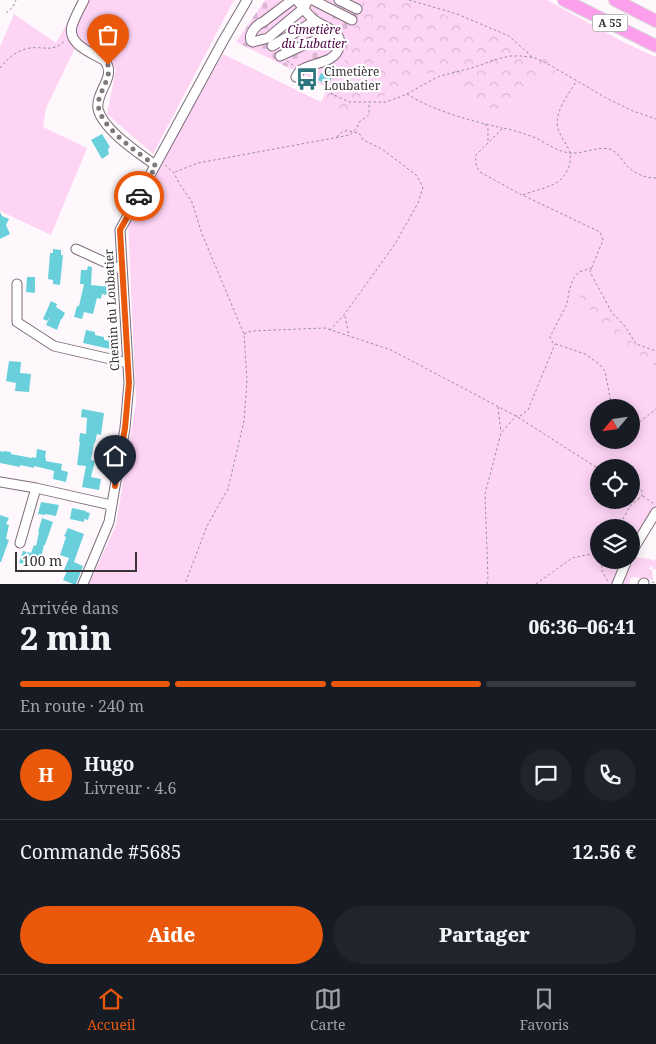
<!DOCTYPE html>
<html lang="fr">
<meta charset="utf-8">
<style>
body{margin:0;font-family:"Noto Serif",serif;background:#20242c;color:#f1f3f6;height:100vh;display:flex;flex-direction:column;font-size:19px;white-space:nowrap}
*{box-sizing:border-box;margin:0}
p{font-size:16px;color:#9ea1a6}
.icon{flex:none;width:28px;height:28px;fill:none;stroke:currentColor;stroke-width:2;stroke-linecap:round;stroke-linejoin:round}
.map{position:relative;height:584px;overflow:hidden}
.details{display:flex;flex-direction:column;background:#171b24;flex:1}
.details>*{flex:none}
.needle{width:32px;rotate:241deg}
.fabs{position:absolute;left:590px;top:399px;display:grid;gap:10px}
.fabs a{display:grid;place-items:center;width:50px;height:50px;border-radius:50%;background:#171b24;box-shadow:0 2px 12px #0003;font-size:25px}
.scale{position:absolute;left:15px;bottom:12px;width:122px;box-sizing:border-box;padding-left:5px;border:2px solid #3a3338;border-top:0;font-size:14px;line-height:18px;white-space:nowrap;color:#3a3338;-webkit-text-stroke:4px #fff;paint-order:stroke}
.pin{position:absolute;display:grid;place-items:center;width:42px;height:42px;color:#fff;margin:-51px -21px;border-radius:50% 50% 50% 0;rotate:-45deg;box-shadow:0 0 5px #0007}
.pin .icon{rotate:45deg}
.courier{position:absolute;display:grid;place-items:center;width:50px;height:50px;margin:-25px;border:4px solid #ea580c;border-radius:50%;background:#fff;color:#222;box-shadow:0 1px 6px #0007}
.overview em{font-style:normal;font-weight:800}
.overview div{display:flex;flex-direction:column-reverse}
.overview{display:flex;align-items:center;justify-content:space-between;height:85px;padding:0 20px}
h1{font-size:32px;font-weight:800;line-height:38px}
.bar{display:grid;grid-template-columns:repeat(4,1fr);gap:8px 5px;align-content:center;height:60px;padding:0 20px}
.bar i{height:6px;border-radius:4px;background:#363941}
.bar .selected{background:#ea580c}
.bar p{grid-column:span 4}
.line{display:flex;align-items:center;gap:12px;padding:0 20px;border-top:1px solid #363941}
.line div{flex:1}
.round{display:grid;place-items:center;flex:none;width:52px;height:52px;border-radius:26px;background:#20242c}
.cta{display:flex;gap:10px;margin-top:auto;padding:10px 20px}
.cta a{flex:1;height:58px;border-radius:30px;background:#ea580c;color:#fff;font-size:20px;font-weight:800;line-height:58px;text-align:center}
.cta a+a{background:#20242c;color:#f1f3f6}
.tab-bar{display:flex;justify-content:space-around;align-items:center;height:70px;border-top:1px solid #363941;background:#171b24;font-size:14px;color:#9ea1a6}
.tab-bar a{display:grid;justify-items:center;gap:2px}
.tab-bar .selected{color:#ea580c}
.map>svg:first-child{display:block}
.grass{fill:#fed4f5;fill-rule:evenodd}
.forest{fill:url(#forest-crowns)}
.cemetery{fill:url(#cemetery-stones)}
.building{fill:#69d0db}
.lines{fill:none;stroke-linecap:round;stroke-linejoin:round}
.minor-casing{stroke:#7c6d79;stroke-width:11}
.highway-casing{stroke:#d8d6d7;stroke-width:14}
.path{stroke:#968f94;stroke-width:1;stroke-dasharray:2.5 2.5;stroke-linecap:butt}
.minor{stroke:#fff;stroke-width:9}
.highway{stroke:#fe9fed;stroke-width:12}
.done{stroke:#7f787d;stroke-width:5;stroke-dasharray:0 9}
.route{stroke:#ea580c;stroke-width:6}
.labels{text-anchor:middle;stroke-width:4.5;stroke-linejoin:round;paint-order:stroke}
.shield{fill:#fff;stroke:#757074;stroke-width:1}
.shield-label{font-size:11px;font-weight:bold;fill:#3a3338}
.park-label{font-size:12px;font-style:italic;fill:#4f0547;stroke:#fff}
.poi-label{font-size:12px;fill:#3a3338;stroke:#fff;text-anchor:start}
.street-label{font-size:12px;fill:#3a3338;stroke:#fff}
</style>
<div class="map">
<svg width="656" height="584" viewBox="0 0 656 584">
<defs>
<pattern id="forest-crowns" width="20" height="18" patternUnits="userSpaceOnUse" patternTransform="scale(1.25)"><rect width="20" height="18" fill="#fed4f5"/><path d="M2 6a3 3 0 1 1 6 0M12 15a3 3 0 1 1 6 0" fill="none" stroke="#dab6d3"/></pattern>
<pattern id="cemetery-stones" width="16" height="16" patternUnits="userSpaceOnUse" patternTransform="scale(1.25)"><rect width="16" height="16" fill="#fed4f5"/><path d="M2 7V4a2 2 0 0 1 4 0v3zM10 15v-3a2 2 0 0 1 4 0v3z" fill="#dab6d3"/></pattern>
</defs>
<rect width="100%" height="100%" fill="#fef8fd"/>
<path class="grass" d="M80 0H234L153 154 107 114 116 69 79 40 46 108 43 127 87 148 51 235 0 211V47L14 14 56 43Z
M409 0H547L625 43 656 57V508L652 510 631 545V528H599V560H622L612 584H89L116 525 136 402 128 221 223 54 321 102 344 116 432 72 495 112 563 66ZM599 408H631V440H599ZM599 468H631V500H599Z
M634 557 650 559 654 561V559L656 560V569H653V567L650 566 649 569 652 570 653 580 633 577 630 579 629 584H622L632 559Z"/>
<path class="forest" d="M366 0H409L564 66 495 112 432 72 344 116 321 102 328 88 330 89 349 51 350 36Z
M577 279 584 280 622 333 641 349 656 356V367L640 358 613 339 574 289 573 283Z"/>
<path class="cemetery" d="M265 0H366L350 36 349 51 331 89 308 78 304 72 297 68 291 69 236 42Z"/>
<path class="building" d="M328 67 335 71 328 85 318 80 321 73 324 74Z
M102 134 110 147 108 149 109 154 102 159 91 140Z
M0 212 2 216 9 219 6 225 10 234 0 239Z
M53 249 61 250V255H63L60 285 53 284V280L48 279 50 253H53Z
M88 266 92 267 91 285 111 287 110 296 102 294 101 299 97 298 93 314 84 312 82 319 74 317 77 306H79L84 284H80L81 270H87Z
M27 277H35V293L26 292Z
M51 301 57 304 56 307 65 313 62 319H61L57 330 46 325 50 317 47 321 43 319Z
M86 330 95 332V335L104 337V340L111 341 110 349 83 343Z
M9 361 21 362 20 373 31 374 29 392 15 391 16 383 6 381Z
M82 409 104 413 101 435 97 434 95 443H94L91 460 95 461 91 477 101 479 99 490 82 487 86 466 77 465 80 442H79L80 433 86 434 87 418 81 417Z
M37 449 46 451 45 458H46V461L62 464 61 470 68 472 66 482 53 479 54 471 51 470 34 466V468L20 465V467L0 463V451L4 452V451L11 452V454L32 458V457L36 458Z
M41 502 59 505 56 516 45 514V515L38 514Z
M72 508 86 511V512L90 513 88 520 84 519V522L70 519Z
M0 515 9 518 6 524 9 525 6 539 9 540 1 562H0Z
M42 518 53 522 45 545H44L41 558 43 559 41 565 30 563 29 566 19 563 23 551 31 553 34 545 36 546 39 532H38Z
M68 528 84 534 74 562 83 566 76 584H73L63 580 67 571 64 570 69 558 60 555 66 537 64 536Z"/>
<g class="lines">
<defs>
<path id="minor" d="M84 0C80 8 75 17 72 26 67 45 93 53 105 61 117 77 95 92 98 109 103 130 139 153 155 165
M292 0 263 22C257 24 248 34 251 41L253 42 268 38 304 8 308 0
M313 0 352 20
M339 0 357 9
M272 46 315 21
M280 56 304 45 331 35 335 33
M296 77C297 75 299 72 301 70 312 62 335 64 339 47 344 29 320 27 312 18 306 13 302 6 297 0
M76 249 122 270
M17 284V322L54 346 128 363
M0 482 36 488 111 505
M20 543 36 488
M631 553 656 512
M83 584 109 522 125 428 129 383 120 230 223 41 247 0
M617 584 627 560
M643 584 644 583"/>
<path id="highway" d="M564 0 656 46
M615 0 656 21"/>
</defs>
<use href="#minor" class="minor-casing"/>
<use href="#highway" class="highway-casing"/>
<path class="path" d="M409 0 457 14 509 36 532 57
M6 13 13 7 16 0
M287 61 294 66
M0 68C8 58 17 50 30 48 46 46 50 53 65 41
M326 91 349 102H386L405 95 430 81 440 76 472 68 497 59 510 56H522L535 58 548 64 608 99 633 111 656 119
M407 94C433 111 472 121 502 128
M485 124 488 129V142
M337 137C342 130 345 130 353 132L357 128 359 122C371 114 369 117 369 103
M165 165 174 173 179 183 192 202 202 234 244 334 247 381 244 421 228 489 207 526 185 584
M175 172 198 163 350 135 353 132 359 133 363 140 382 149 416 175 423 187 418 203 395 244 344 315 330 330
M656 178C645 178 636 174 628 167 622 161 618 151 609 149 599 146 582 154 571 153 558 152 547 144 536 138 525 134 514 130 503 128L476 155C475 162 476 166 480 172L518 193 600 232 603 240 590 272 612 313 624 325 636 344 656 351
M523 195C533 191 543 189 552 185 565 180 574 163 569 150 565 141 557 132 557 122 558 107 569 93 577 81
M592 268 579 272 573 279 569 291 567 304 550 337 553 343 585 354 599 364 605 371 612 408
M345 316 349 336
M244 334 251 331 325 328 391 350 516 416 599 469
M498 407 501 432
M631 427 636 425 656 409
M643 496 654 504
M618 528 630 506 642 496V491L636 486H631
M602 560V571L609 583
M652 582 656 583
M487 584 488 580 485 494 501 433 516 416H520L528 410 555 344
M536 584 572 558 591 554 599 556"/>
<use href="#minor" class="minor"/>
<use href="#highway" class="highway"/>
</g>
<g class="lines">
<path class="done" d="M108 65C111 77 102 88 99 99 92 123 139 153 156 166L139 196"/>
<path class="route" d="M115 486 125 428 129 383 120 230 139 196"/>
</g>
<defs>
<symbol id="bus-bare" viewBox="-9 -9 18 18"><path d="M-5-6H5V4H4V6H2V4H-2V6H-4V4H-5ZM-3.5-4V0h7V-4ZM-3.5 1.2v1.5H-2V1.2ZM2 1.2v1.5H3.5V1.2Z" fill="#2c757d" stroke="#fff" stroke-width="2.5" paint-order="stroke"/></symbol>
</defs>
<g fill-rule="evenodd">
<use href="#bus-bare" x="291" y="63" width="32" height="32"/>
</g>
<g class="labels">
<rect class="shield" x="592.5" y="14.5" width="35" height="17" rx="4"/>
<g class="shield-label">
<text x="610" y="27">A 55</text>
</g>
<g class="park-label">
<text x="314" y="34">Cimetière<tspan x="314" dy="14">du Lubatier</tspan></text>
</g>
<g class="poi-label">
<text x="324" y="76">Cimetière<tspan x="324" dy="14">Loubatier</tspan></text>
</g>
<g class="street-label">
<text transform="translate(112 310) rotate(-93)" y="4">Chemin du Loubatier</text>
</g>
</g>
</svg>
<div class="fabs">
<a><svg class="needle" viewBox="-14 -14 28 28"><path d="M0-13l5 13h-10z" fill="#e53935"/><path d="M0 13l5-13h-10z" fill="#9ea1a6"/></svg></a>
<a><svg class="icon" aria-label="locate" viewBox="0 0 24 24"><circle cx="12" cy="12" r="6"/><path d="M12 2v4M12 18v4M2 12h4M18 12h4"/></svg></a>
<a><svg class="icon" aria-label="layers" viewBox="0 0 24 24"><path d="M12 4l9 5-9 5-9-5zM3 14l9 5 9-5"/></svg></a>
</div>
<div class="scale">100 m</div>
<div class="pin" style="left:108px;top:65px;background:#ea580c"><svg class="icon" aria-label="bag" viewBox="0 0 24 24"><path d="M5 8h14l-1 12H6zM9 8a3 3 0 0 1 6 0"/></svg></div>
<div class="pin" style="left:115px;top:486px;background:#1f2937"><svg class="icon" aria-label="home" viewBox="0 0 24 24"><path d="M3 11l9-7 9 7M6 9v11h12V9"/></svg></div>
<div class="courier" style="left:139px;top:196px"><svg class="icon" aria-label="car" viewBox="0 0 24 24"><path d="M5 17H2v-5l4-1 3-4h7l3 4 3 1v5h-3M9 17h6M6 11h13"/><circle cx="7" cy="17" r="2"/><circle cx="17" cy="17" r="2"/></svg></div>
</div>
<section class="details">
<div class="overview"><div><h1>2 min</h1><p>Arrivée dans</p></div><em>06:36–06:41</em></div>
<div class="bar"><i class="selected"></i><i class="selected"></i><i class="selected"></i><i></i><p>En route · 240 m</p></div>
<div class="line" style="height:90px"><b class="round" style="background:#ea580c;color:#fff">H</b><div><b>Hugo</b><p>Livreur · 4.6</p></div><a class="round"><svg class="icon" aria-label="chat" viewBox="0 0 24 24"><path d="M4 5h16v11H9l-5 4z"/></svg></a><a class="round"><svg class="icon" aria-label="phone" viewBox="0 0 24 24"><path d="M5 4h4l2 5-3 2q2 4 5 5l2-3 5 2v4C11 20 4 13 5 4z"/></svg></a></div>
<div class="line" style="height:65px"><div>Commande #5685</div><b>12.56 €</b></div>
<div class="cta"><a>Aide</a><a>Partager</a></div>
</section>
<nav class="tab-bar">
<a class="selected"><svg class="icon" aria-label="home" viewBox="0 0 24 24"><path d="M3 11l9-7 9 7M6 9v11h12V9"/></svg>Accueil</a>
<a><svg class="icon" aria-label="map" viewBox="0 0 24 24"><path d="M3 6l6-2 6 2 6-2v14l-6 2-6-2-6 2zM9 4v14M15 6v14"/></svg>Carte</a>
<a><svg class="icon" aria-label="saved" viewBox="0 0 24 24"><path d="M7 4h10v16l-5-4-5 4z"/></svg>Favoris</a>
</nav>
